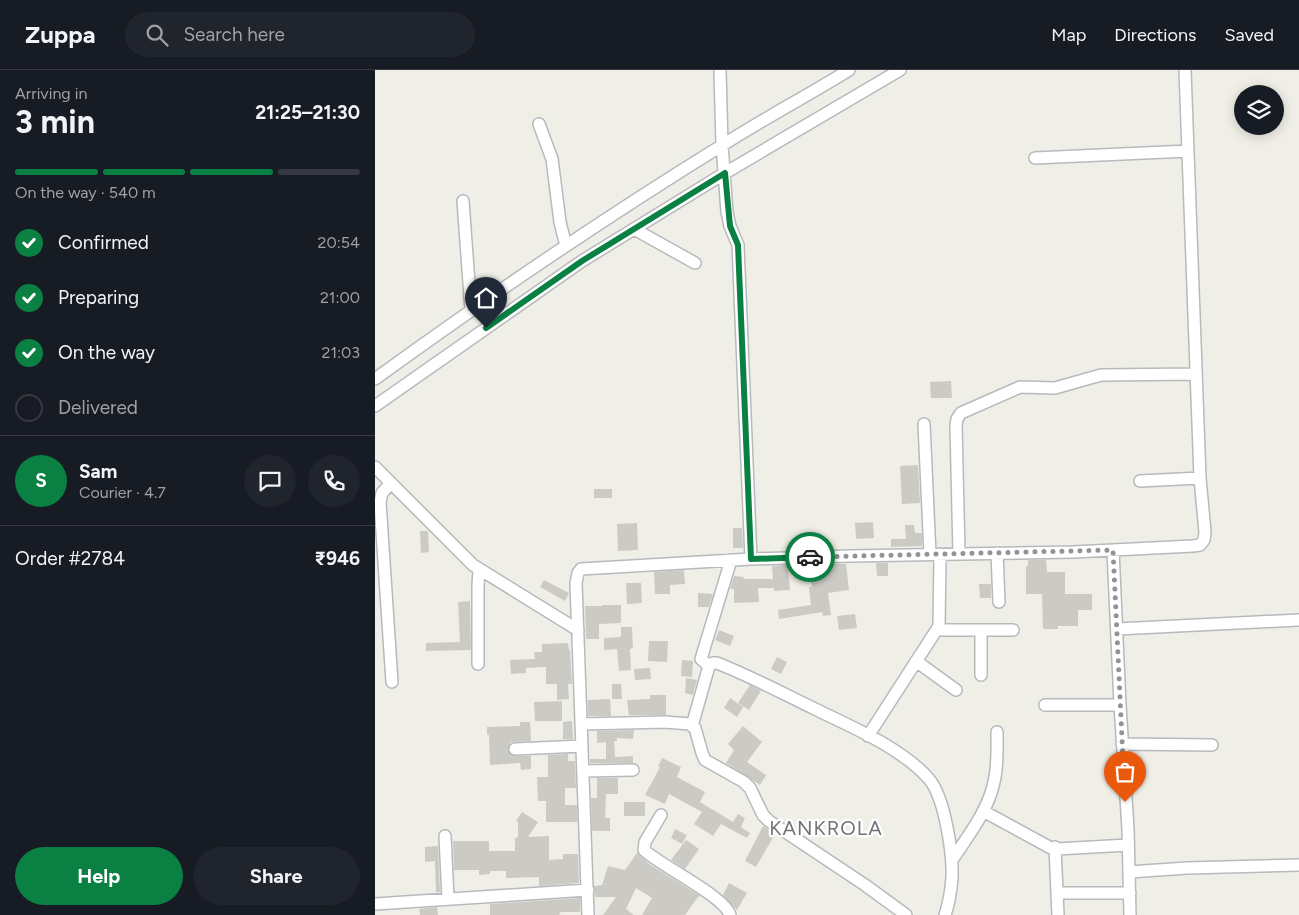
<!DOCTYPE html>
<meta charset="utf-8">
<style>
body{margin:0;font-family:Figtree,sans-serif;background:#20242c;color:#f1f3f6;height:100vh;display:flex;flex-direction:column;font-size:19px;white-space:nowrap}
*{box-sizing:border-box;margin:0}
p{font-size:16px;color:#9ea1a6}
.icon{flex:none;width:28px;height:28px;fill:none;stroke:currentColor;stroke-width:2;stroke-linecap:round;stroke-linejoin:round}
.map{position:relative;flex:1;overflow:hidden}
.drawer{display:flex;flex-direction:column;background:#171b24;width:375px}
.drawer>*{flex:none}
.controls{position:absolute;left:859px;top:15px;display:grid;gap:10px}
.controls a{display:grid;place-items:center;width:50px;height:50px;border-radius:50%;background:#171b24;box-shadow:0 2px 12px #0003;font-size:25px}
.pin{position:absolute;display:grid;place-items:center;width:42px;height:42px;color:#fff;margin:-51px -21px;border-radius:50% 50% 50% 0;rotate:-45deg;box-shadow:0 0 5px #0007}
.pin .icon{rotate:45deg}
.courier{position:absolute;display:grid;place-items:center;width:50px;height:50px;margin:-25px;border:4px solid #0b8043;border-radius:50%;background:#fff;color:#222;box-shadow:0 1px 6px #0007}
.headline em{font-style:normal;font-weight:700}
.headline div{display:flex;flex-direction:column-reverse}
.headline{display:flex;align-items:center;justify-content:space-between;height:85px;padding:0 15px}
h1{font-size:32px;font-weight:700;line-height:38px}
.bar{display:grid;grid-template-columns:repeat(4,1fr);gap:8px 5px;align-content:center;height:60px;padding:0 15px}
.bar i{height:6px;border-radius:4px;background:#363941}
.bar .on{background:#0b8043}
.bar p{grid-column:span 4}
.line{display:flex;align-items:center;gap:12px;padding:0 15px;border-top:1px solid #363941}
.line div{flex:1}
.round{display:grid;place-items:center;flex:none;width:52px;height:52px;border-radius:26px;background:#20242c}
ol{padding:0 15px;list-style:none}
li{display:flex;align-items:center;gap:15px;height:55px}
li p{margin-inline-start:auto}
li .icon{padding:5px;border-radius:50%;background:#0b8043;color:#fff;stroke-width:4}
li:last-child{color:#9ea1a6}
li i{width:28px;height:28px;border:2px solid #363941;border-radius:50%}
.cta{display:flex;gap:10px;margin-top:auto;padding:10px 15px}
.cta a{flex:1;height:58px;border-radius:30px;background:#0b8043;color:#fff;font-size:20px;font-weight:700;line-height:58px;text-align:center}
.cta a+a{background:#20242c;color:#f1f3f6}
header{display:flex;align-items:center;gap:30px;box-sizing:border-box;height:70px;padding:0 25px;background:#171b24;border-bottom:1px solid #363941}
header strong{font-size:24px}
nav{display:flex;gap:28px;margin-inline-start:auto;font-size:18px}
.search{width:350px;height:45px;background:#20242c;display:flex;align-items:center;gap:12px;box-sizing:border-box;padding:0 18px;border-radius:28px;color:#9ea1a6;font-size:19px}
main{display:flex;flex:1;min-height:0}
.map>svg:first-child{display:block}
.building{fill:#cccac4}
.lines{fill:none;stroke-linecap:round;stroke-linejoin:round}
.minor-casing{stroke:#b7b9bd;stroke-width:14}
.minor{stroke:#fff;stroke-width:11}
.done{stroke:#919394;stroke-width:5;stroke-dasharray:0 9}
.route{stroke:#0b8043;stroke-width:6}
.labels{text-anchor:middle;stroke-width:4.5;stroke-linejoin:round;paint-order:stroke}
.quarter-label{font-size:20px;letter-spacing:1px;fill:#6f7479;stroke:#fff}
</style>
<header>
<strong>Zuppa</strong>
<div class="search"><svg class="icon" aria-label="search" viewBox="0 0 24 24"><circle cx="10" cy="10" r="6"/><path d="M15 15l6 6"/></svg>Search here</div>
<nav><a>Map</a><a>Directions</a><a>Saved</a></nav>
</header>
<main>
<section class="drawer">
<div class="headline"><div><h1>3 min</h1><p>Arriving in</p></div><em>21:25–21:30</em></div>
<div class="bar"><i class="on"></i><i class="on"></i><i class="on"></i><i></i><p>On the way · 540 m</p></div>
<ol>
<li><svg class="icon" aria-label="check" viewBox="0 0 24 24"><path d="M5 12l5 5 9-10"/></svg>Confirmed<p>20:54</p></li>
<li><svg class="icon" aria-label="check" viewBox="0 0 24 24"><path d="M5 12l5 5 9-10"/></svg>Preparing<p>21:00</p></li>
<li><svg class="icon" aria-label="check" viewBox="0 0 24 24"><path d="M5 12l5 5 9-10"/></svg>On the way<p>21:03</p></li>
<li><i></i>Delivered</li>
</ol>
<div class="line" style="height:90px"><b class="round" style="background:#0b8043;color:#fff">S</b><div><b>Sam</b><p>Courier · 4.7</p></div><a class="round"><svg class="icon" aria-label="chat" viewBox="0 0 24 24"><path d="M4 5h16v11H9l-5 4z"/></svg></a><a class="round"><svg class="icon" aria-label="phone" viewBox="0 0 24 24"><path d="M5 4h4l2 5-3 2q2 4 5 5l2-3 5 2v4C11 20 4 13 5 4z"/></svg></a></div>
<div class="line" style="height:65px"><div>Order #2784</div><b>₹946</b></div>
<div class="cta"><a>Help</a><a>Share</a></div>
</section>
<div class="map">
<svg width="924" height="845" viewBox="0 0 924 845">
<rect width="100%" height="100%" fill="#f0efe7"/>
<path class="building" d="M576 311 577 328H556L555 312Z
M543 395 545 433 527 434 525 396Z
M219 419H237V428H219Z
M498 452 499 468 481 469 480 453Z
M262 453 263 480 243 481 242 454Z
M530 455H539L540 463H547V476L516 477V469H531Z
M358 458H367L368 478H358Z
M45 461H53L54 482 46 483Z
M653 490H671L672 502H690V524H717V540H703V556H683V559H668L667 524H651V496H653Z
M501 493H513V506H502Z
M453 494H471L474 520 453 523 456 545 448 546 447 542 404 549 403 540 436 535 434 517H437L434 501 454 497Z
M413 495 415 520 399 521V518H383L384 532 359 533V519H355L359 506 369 507 368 509H398L397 496Z
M309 500 310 514 295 515V524H280L279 502Z
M169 510 194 523 190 531 165 517Z
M251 513H266L267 533 252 534Z
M604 514H616V528H605Z
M323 523 338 524 334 537H323Z
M95 531 96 580 51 581V573L85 572 83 532Z
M227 535H246V553L224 554V569H211L210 536H227Z
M480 544 482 558 464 560 462 546Z
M246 557H257L258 578 255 579 256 600 244 601 242 579 229 580V568L246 567Z
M344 560 359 566 355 576 340 570Z
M274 571H293L292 592 273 591Z
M193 573 194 580H195L197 614H193L194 629 182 630V614H171V597L151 598V603L136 604 135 590 160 589 159 582H167V574Z
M402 587 412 592 406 604 396 599Z
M307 590 318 591 317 607 306 606Z
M275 598 276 609 260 610 259 599Z
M311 608 322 610 318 625 310 623Z
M237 614H246L247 629H237Z
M375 615 386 621 374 640 363 633Z
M275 625H291V645H254L252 630 275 629Z
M355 628 368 637 362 647 349 638Z
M235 629 236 646H213V630Z
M187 631V651H160L159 632Z
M197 651 198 669H188V652Z
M145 652H155L156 671 136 672 133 680 137 686H156V699L146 700 145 693 115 695 114 665H112V657L145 656Z
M368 656 387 672 372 692 391 705 385 715 351 693 359 680 353 674Z
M259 660 258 669 242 668V671H239L240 687 258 686V693H215V689H231V672L222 673V661Z
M193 684V691H200L201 718H190V735H202V752H171V731H163L162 707H173V685Z
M287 688 306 697 302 707 330 722 325 732 358 752 363 744 370 748 366 757 375 763 372 768 346 754 338 766 319 754 327 742 294 724 290 734 270 725 285 697 283 696Z
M222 708H243V724H231L230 748H235V761H217L216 728H222Z
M249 732H270V746H249Z
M147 742 163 752 153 767 174 766V790L188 789V784H203L204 813 164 816V807L131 808V801H115V804L104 805V800H79L78 771H114V781H140V768L143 767V752L141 751Z
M388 756 400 764 381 797 370 791Z
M300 759 312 765 307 774 296 768Z
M311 770 324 779 310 799 296 790Z
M63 776 65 822H61L60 791 50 792V777Z
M262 783 273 793 325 826 323 827 310 845H267L277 828 261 818 251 839 259 845H228L241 827H220L219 816 227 815 233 796 250 800Z
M354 813 372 823 362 840 348 825Z
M205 828V842H186L184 845H115V834Z
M62 837 63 845H45L44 839Z"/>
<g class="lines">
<defs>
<path id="minor" d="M345 0 347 75 352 142 355 156 363 175 376 489
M164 54 177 89 185 152 191 176
M660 88 813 81
M88 131 96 240
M259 159 320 193
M0 309C113 227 228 149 346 76 388 49 432 26 474 0
M0 336 207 191 350 103 525 0
M549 354 555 484
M0 397 98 495 203 560
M765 411 825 408
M15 414 7 423 5 432 17 612
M738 480 745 635 753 759 755 845
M622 483 624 532
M584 484 581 355 582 349 586 343 645 317 680 318 726 305 821 304
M742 559 924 550
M562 560H638
M606 560V605
M541 591 581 620
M103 594V516L104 499
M334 596 326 589 356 490
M670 635H745
M207 654 290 652 315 654 320 658 327 683 330 690 369 712 375 718 388 745 394 751 490 815 531 845
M317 656 334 596 338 593H342C375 606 407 623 438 638 476 657 526 677 554 709 570 728 578 784 577 808 576 821 574 833 570 845
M493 666 564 556 565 484
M747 674 837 675
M140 679 207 676
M209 701 258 700
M608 741 676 778 680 777 682 779 753 775
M286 745 270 772 269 780C286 796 349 826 355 845
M70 766 73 829
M680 777 683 845
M577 790C593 766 613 741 619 712 623 696 622 679 622 662
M754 802 812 798 924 795
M682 823H755
M0 834 213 820
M213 845 201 513 203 503 206 499 376 489 475 486 698 482 818 476 825 475 829 470 830 462 825 408 810 0"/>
</defs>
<use href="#minor" class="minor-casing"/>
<use href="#minor" class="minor"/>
</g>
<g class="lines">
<path class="done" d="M435 487 738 480 750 732"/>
<path class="route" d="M111 258 207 191 350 103 355 156 363 175 376 489 435 487"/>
</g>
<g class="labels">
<g class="quarter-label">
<text x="451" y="765">KANKROLA</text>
</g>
</g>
</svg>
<div class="controls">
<a><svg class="icon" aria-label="layers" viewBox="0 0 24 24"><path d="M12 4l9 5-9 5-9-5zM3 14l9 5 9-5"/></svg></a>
</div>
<div class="pin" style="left:750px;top:732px;background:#ea580c"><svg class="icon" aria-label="bag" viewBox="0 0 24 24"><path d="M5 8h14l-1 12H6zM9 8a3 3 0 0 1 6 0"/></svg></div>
<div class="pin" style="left:111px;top:258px;background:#1f2937"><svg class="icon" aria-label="home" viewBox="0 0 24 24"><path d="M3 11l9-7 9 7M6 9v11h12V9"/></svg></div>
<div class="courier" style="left:435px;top:487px"><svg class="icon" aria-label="car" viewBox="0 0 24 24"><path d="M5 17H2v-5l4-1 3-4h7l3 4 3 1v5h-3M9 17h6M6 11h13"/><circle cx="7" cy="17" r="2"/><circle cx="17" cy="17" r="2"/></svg></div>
</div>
</main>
